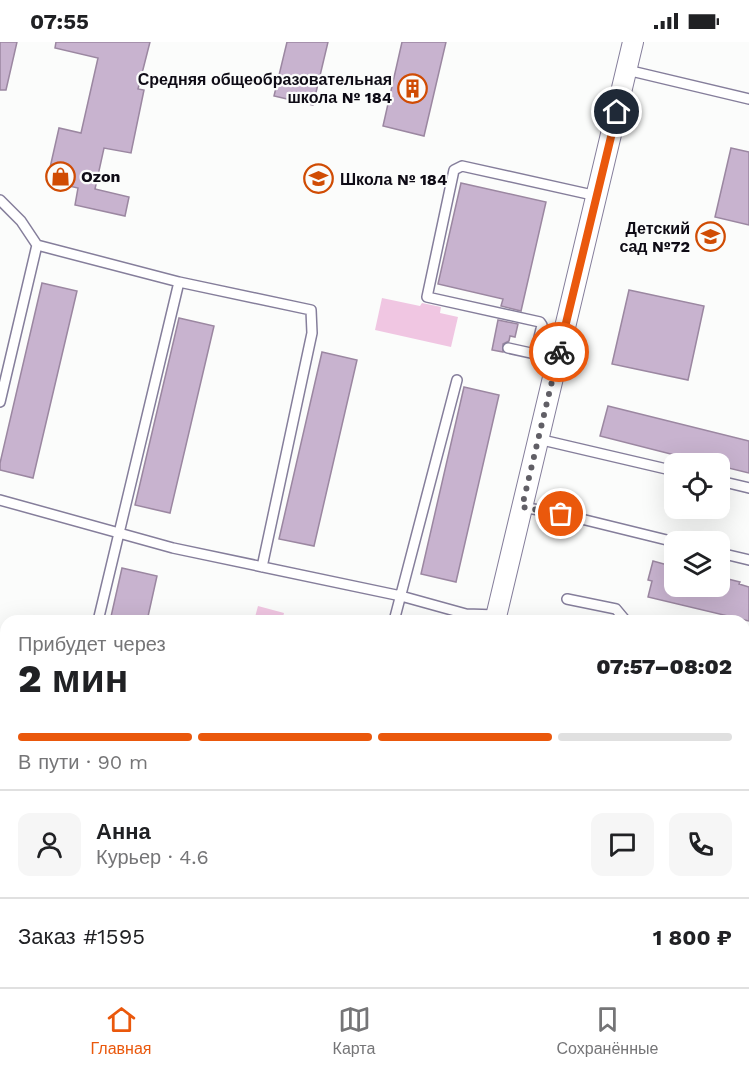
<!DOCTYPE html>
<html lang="ru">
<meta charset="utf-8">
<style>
body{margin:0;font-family:"Work Sans",sans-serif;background:#f6f6f6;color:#202124;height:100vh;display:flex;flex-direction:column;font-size:22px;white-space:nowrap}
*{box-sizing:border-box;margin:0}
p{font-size:20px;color:#757577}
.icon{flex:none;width:33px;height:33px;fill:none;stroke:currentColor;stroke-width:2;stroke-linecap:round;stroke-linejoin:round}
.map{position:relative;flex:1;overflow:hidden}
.drawer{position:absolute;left:0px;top:573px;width:750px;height:372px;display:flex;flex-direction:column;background:#fff;border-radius:18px 18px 0 0;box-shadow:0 6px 24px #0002}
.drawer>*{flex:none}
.fabs{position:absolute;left:664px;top:411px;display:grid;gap:12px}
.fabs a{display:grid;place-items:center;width:66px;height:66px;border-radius:12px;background:#fff;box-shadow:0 6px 24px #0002;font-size:30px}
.pin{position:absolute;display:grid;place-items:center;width:51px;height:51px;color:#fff;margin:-26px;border:3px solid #fff;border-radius:50%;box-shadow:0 2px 6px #0007}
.courier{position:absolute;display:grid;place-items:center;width:60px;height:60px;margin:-30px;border:4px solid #ea580c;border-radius:50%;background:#fff;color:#222;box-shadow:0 2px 8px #0007}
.headline em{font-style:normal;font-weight:800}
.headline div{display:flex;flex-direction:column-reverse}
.headline{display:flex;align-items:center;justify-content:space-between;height:102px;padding:0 18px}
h1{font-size:39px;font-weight:800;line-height:45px}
.bar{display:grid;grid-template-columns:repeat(4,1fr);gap:9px 6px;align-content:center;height:72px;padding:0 18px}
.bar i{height:8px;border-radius:4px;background:#e0e0e0}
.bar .on{background:#ea580c}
.bar p{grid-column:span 4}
.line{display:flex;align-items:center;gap:15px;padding:0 18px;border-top:2px solid #e0e0e0}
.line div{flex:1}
.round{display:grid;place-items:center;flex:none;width:63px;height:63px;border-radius:12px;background:#f6f6f6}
.status{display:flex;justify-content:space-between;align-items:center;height:42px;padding:0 30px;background:#fff;direction:ltr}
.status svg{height:16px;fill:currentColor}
.dock{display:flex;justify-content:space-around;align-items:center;height:84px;border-top:2px solid #e0e0e0;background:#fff;font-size:16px;color:#757577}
.dock a{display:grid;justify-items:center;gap:3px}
.dock .on{color:#ea580c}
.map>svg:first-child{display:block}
.green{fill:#f0c6e2}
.building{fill:#c8b3cf;stroke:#9b87a1;stroke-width:1.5}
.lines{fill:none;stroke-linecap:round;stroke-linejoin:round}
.service-casing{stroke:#857e9b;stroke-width:12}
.minor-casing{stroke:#857e9b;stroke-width:22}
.service{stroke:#fff;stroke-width:9}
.minor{stroke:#fff;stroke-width:20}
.done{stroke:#615f66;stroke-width:6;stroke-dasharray:0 10.8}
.route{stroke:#ea580c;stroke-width:8}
.labels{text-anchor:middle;stroke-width:4.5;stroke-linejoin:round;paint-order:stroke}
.poi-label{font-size:16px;font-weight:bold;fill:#0e0b15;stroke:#fbfcfb;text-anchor:end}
</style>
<div class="status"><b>07:55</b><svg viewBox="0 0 49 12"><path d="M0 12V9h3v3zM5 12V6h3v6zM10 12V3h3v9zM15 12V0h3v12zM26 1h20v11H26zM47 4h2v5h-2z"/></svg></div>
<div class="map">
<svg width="749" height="945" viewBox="0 0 749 945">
<rect width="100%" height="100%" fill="#fbfcfb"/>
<path class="green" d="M382 256 420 264 422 261 441 265 440 271 458 275 451 305 375 288Z
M258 564 284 571 282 579H254Z"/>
<path class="building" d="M0 0H17L6 48H0Z
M56 0H150L138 47 144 48 131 111 104 106 95 147 129 155 125 174 75 163 78 146 47 139 59 86 81 91 98 16 55 6Z
M287 0H328L313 63 274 54Z
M402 0H446L424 94 383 84Z
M731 106 749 110V183L715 175Z
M461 141 546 160 521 269 501 264 503 257 438 242Z
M42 241 77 249 33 436 0 428V421Z
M629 248 704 264 688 338 612 322Z
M179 276 214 284 170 471 135 463Z
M498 278 518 282 515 295 510 294 509 299 503 302V310L492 308Z
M322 310 357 318 314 504 279 497Z
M464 345 499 353 456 540 421 532Z
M608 364 749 399V431L720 424V422H710L600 394Z
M653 519 675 525V544H720V535L740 540 739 542 749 545V579L648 555 652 539 648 538Z
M122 526 157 534 147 579H110Z"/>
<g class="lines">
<defs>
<path id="service" d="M627 28 749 57
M0 158 21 179 37 203
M179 240 311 268 312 291 262 525
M508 306 558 317
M535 312 542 283 540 280 427 255 454 128 462 124 597 154
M0 360 37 203 179 240 98 579
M538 397 675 429
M720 439 749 446
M0 458 173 506 401 554 466 572 497 573
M522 465 561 472 675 500
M720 511 749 518
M567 557 616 567 626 579
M394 579 457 338
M0 672 6 673
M744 691 749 692
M0 895 6 896
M74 945 77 939
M628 945 629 939"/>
<path id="minor" d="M495 579 633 0
M0 771 6 773
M592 939 617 945
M411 945 412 939"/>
</defs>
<use href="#service" class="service-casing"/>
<use href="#minor" class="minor-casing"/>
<use href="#service" class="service"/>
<use href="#minor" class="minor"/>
</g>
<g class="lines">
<path class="done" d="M559 310 522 465 561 472"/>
<path class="route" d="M559 310 617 70"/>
</g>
<defs>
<symbol id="building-ring" viewBox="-11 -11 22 22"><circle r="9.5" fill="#fbfcfb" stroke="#d04c04" stroke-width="1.5"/><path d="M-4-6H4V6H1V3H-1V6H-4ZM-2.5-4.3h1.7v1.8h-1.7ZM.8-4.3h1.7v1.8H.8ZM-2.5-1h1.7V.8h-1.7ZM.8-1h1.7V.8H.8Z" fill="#d04c04"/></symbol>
<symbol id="shop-ring" viewBox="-11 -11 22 22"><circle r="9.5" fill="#fbfcfb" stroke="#d04c04" stroke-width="1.5"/><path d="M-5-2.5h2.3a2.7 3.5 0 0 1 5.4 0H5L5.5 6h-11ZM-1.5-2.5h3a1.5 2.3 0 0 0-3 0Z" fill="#d04c04"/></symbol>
<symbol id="school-ring" viewBox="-11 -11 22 22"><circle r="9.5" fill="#fbfcfb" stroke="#d04c04" stroke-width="1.5"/><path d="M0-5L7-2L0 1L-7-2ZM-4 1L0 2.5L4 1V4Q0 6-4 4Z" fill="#d04c04"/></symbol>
</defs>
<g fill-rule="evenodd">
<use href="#building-ring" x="396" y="30" width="33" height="33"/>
<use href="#shop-ring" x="44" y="118" width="33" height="33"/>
<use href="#school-ring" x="302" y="120" width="33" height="33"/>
<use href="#school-ring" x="694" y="178" width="33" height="33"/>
</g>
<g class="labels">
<g class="poi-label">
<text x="392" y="43">Средняя общеобразовательная<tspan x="392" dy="18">школа № 184</tspan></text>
<text x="81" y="140" text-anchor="start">Ozon</text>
<text x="340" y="143" text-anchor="start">Школа № 184</text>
<text x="690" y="192">Детский<tspan x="690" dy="18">сад №72</tspan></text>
</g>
</g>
</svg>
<div class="fabs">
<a><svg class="icon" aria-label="locate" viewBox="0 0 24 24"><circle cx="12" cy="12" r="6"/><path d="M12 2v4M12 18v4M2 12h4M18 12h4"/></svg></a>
<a><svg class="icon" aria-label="layers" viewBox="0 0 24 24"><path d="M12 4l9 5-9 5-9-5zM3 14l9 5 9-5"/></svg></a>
</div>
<div class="pin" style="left:561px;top:472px;background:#ea580c"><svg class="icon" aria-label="bag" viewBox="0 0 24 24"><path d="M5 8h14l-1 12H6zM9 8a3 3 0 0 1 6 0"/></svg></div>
<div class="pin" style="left:617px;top:70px;background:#1f2937"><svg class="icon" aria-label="home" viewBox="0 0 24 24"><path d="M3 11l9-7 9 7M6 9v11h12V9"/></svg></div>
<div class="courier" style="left:559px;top:310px"><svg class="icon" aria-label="bike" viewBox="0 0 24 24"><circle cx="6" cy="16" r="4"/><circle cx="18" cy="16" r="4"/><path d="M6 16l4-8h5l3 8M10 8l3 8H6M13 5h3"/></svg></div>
<section class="drawer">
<div class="headline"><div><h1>2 мин</h1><p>Прибудет через</p></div><em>07:57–08:02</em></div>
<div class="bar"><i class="on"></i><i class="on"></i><i class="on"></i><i></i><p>В пути · 90 m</p></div>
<div class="line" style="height:108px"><a class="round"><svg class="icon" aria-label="person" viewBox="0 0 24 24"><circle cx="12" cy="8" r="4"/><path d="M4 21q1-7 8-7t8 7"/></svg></a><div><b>Анна</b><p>Курьер · 4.6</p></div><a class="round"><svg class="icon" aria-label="chat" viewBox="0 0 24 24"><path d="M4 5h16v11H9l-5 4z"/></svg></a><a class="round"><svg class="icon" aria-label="phone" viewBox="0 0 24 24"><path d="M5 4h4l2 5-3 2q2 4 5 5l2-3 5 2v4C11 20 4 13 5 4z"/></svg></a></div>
<div class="line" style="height:78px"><div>Заказ #1595</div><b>1 800 ₽</b></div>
</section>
</div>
<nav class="dock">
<a class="on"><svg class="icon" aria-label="home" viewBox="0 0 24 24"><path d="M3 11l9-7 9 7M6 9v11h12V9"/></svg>Главная</a>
<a><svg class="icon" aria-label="map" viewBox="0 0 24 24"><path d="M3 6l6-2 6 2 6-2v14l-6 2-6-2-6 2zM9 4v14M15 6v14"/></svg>Карта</a>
<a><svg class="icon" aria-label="saved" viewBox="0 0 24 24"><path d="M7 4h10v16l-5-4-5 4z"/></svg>Сохранённые</a>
</nav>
